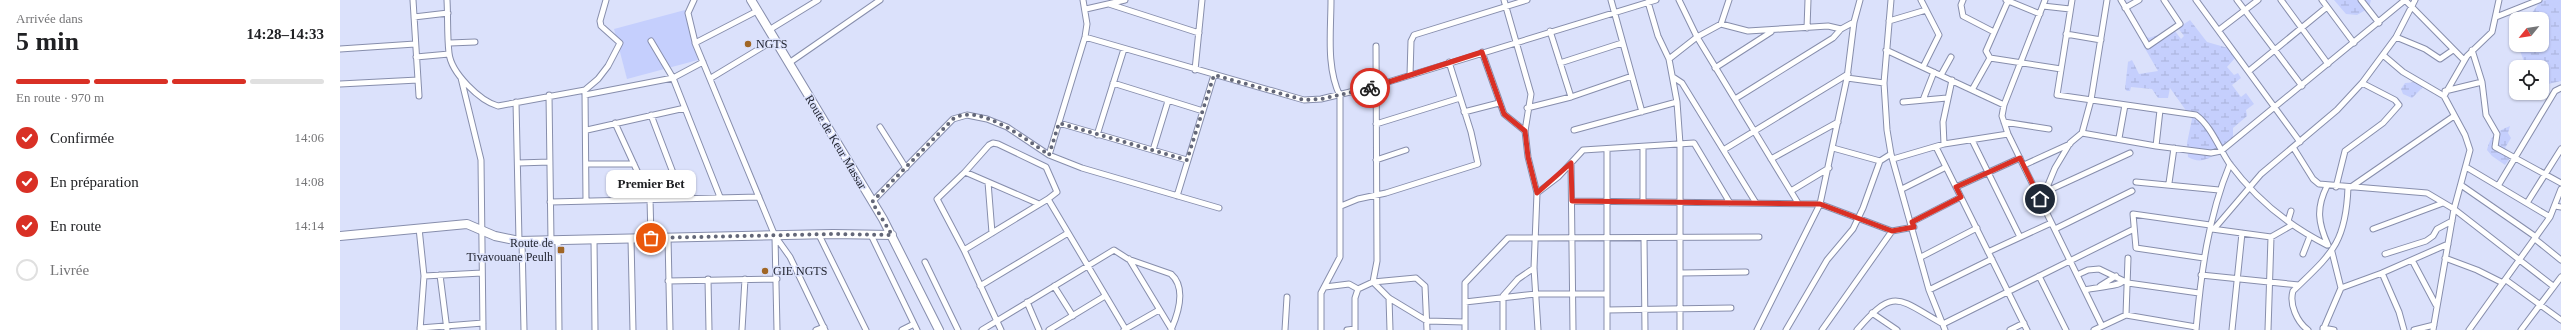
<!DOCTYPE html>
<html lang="fr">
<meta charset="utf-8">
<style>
body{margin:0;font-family:Georgia,serif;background:#f6f6f6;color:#202124;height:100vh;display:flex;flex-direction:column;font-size:15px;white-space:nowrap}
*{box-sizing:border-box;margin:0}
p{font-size:13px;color:#757577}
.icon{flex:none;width:22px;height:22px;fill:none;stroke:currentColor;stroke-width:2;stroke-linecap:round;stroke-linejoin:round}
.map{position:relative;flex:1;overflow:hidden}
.panel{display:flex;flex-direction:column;background:#fff;width:340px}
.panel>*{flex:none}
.needle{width:26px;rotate:240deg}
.buttons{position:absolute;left:2169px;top:12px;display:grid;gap:8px}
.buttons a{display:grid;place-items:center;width:40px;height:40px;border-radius:8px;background:#fff;box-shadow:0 1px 3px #0004;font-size:20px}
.pin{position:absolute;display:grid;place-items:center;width:34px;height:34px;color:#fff;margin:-17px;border:2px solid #fff;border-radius:50%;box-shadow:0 1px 4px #0007}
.courier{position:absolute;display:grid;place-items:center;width:40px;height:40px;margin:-20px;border:3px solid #d93025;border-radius:50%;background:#fff;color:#222;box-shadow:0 1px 5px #0007}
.bubble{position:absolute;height:28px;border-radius:8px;background:#fff;box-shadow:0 1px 3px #0004;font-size:13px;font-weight:700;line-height:28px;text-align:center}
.summary em{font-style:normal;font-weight:700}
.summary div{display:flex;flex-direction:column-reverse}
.summary{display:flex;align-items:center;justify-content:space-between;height:68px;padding:0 16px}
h1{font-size:26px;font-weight:700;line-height:30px}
.bar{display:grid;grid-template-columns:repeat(4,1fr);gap:6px 4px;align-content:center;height:48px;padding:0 16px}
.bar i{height:5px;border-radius:3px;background:#e0e0e0}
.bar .current{background:#d93025}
.bar p{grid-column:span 4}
ol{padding:0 16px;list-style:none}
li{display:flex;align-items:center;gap:12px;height:44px}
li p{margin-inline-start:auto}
li .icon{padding:4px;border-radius:50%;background:#d93025;color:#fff;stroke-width:4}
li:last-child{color:#757577}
li i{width:22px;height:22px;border:2px solid #e0e0e0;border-radius:50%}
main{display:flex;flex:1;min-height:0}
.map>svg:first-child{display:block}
.green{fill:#c5cffd}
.wetland{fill:url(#wetland-marsh)}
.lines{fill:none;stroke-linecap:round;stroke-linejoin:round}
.street-casing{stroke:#878eac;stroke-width:7}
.primary-casing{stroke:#878eac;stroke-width:10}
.street{stroke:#fff;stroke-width:5}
.primary{stroke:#fff;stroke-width:8}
.done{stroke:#636778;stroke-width:4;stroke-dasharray:0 7.2}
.route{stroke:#d93025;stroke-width:5}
.poi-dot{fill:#a06625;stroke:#dbe1fb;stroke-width:1.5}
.labels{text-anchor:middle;stroke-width:3;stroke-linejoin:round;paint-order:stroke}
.poi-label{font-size:12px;fill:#222531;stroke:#dbe1fb;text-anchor:start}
.street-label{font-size:12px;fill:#222531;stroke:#dbe1fb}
</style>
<main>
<section class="panel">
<div class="summary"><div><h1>5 min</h1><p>Arrivée dans</p></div><em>14:28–14:33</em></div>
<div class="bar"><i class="current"></i><i class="current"></i><i class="current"></i><i></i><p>En route · 970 m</p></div>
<ol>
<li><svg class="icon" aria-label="check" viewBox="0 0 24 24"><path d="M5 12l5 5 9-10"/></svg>Confirmée<p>14:06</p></li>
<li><svg class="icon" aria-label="check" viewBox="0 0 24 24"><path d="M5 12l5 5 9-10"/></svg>En préparation<p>14:08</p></li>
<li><svg class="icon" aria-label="check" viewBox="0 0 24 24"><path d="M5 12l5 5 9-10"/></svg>En route<p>14:14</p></li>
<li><i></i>Livrée</li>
</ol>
</section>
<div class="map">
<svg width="2221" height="330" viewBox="0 0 2221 330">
<defs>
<pattern id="wetland-marsh" width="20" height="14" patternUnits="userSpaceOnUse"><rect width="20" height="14" fill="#c5cffd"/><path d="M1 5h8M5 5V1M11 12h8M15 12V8" fill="none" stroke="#a9b2d9"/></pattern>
</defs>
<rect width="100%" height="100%" fill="#dbe1fb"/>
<path class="green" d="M345 10 358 60 287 79 274 29Z"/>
<path class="wetland" d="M1994 0H2031L2029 8 2017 15 2006 14Z
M2206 0H2221V81L2204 85 2202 67H2186L2179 48V45H2202V19H2187L2201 1Z
M1850 20 1867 42 1888 48 1896 57 1887 67 1894 75 1898 73 1901 78 1892 85 1901 97 1906 93 1914 104 1906 110 1907 116 1893 128V137C1881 150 1866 168 1848 157L1847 143 1852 119 1830 88 1828 98H1818L1812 89 1791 87 1790 91H1787L1785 89 1788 62 1792 60 1799 74 1818 71 1803 45 1805 36 1809 38 1818 35 1824 38 1835 31 1841 39 1844 36 1838 28Z
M2077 82 2085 85 2072 98 2063 94 2061 89 2065 83Z
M2170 126 2168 133 2171 138 2165 148 2173 154 2165 165 2152 156 2147 150C2150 136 2157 131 2170 126Z"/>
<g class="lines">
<defs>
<path id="street" d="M73 0 79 96
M107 0C108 17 107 36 109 53 111 73 140 101 158 106L245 90 258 79 268 66 280 43 261 26 260 21 266 0
M354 0 348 13 355 42
M1164 0 1191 94 1185 131 1188 157 1197 193 1194 268 1198 330
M1271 0 1302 112
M1339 0 1357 37 1458 203
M1551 0 1544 83 1547 130 1551 154 1589 290 1605 330
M1581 0 1599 35 1583 67
M1623 0 1621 5 1623 16 1654 32
M1666 0 1700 14
M1705 0 1664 105 1662 116 1668 134 1762 326
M1732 0 1717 95 1856 115C1871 126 1879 148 1889 163 1915 198 1949 226 1987 245
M1781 0 1808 46 1840 24 1824 0
M1856 0 1960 142
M1897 0 1962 86
M1941 0 1988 64
M1982 0 2014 43
M2021 0 2039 23
M2065 0 2124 60
M1308 2 1318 36 1329 59 1337 102 1340 144V330
M769 4 859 33
M1703 6 1730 9
M1785 8 1799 0
M746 9 785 0
M417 11 355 43 435 236 450 257 485 330
M74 17 108 13
M2156 17 2199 0
M1549 21 1586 10
M1381 24 1389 0
M1467 28 1468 0
M429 30 478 0
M1879 30 1918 0
M1210 31 1231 97
M1726 34 1761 40
M745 37 964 100 981 99 1035 86 1316 0
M2056 37 2085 49 2100 59 2113 50
M311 41 333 78 380 197
M110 43 135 42
M0 49 75 44
M1546 50 1664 105
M2132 50 2142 82 2146 115 2157 134 2155 147 2221 183
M1142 52 1164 114 1185 131
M2043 55 2063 72 2104 96
M76 57 109 54
M1650 58 1721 69
M1650 58 1646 51 1668 1
M1329 59 1357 37 1381 24 1408 31 1488 26 1501 29
M449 63 540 0
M1220 63 1282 43
M1375 68 1431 32
M855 70 862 0
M1909 71 1987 7
M1070 75 1071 41 1074 35 1187 0
M1601 75 1611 57
M1333 77 1342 83 1416 203
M121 78 141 160 143 330
M371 78 434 40
M1507 78 1544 83
M773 83 863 111
M0 84 78 80
M1632 90 1650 58
M2105 91 2142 82
M245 92 246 201
M209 95 211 241
M245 95 333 78 363 62
M1395 99 1493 38 1501 29 1514 22
M1583 100 1594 72
M176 102 179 241
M1563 102 1607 98
M1187 108 1231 97 1292 76
M1124 112 1159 103
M311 115 343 199
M1664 122 1709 129
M275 123 310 199 311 238
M719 123 847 160
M1036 124 1120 98
M540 127 566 168
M247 130 345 108
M1234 130 1337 102
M1742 133 1816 146 1871 153 1881 151 2065 0
M757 135 784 49
M1779 138 1785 105
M1632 140 1680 237
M1604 144 1603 122 1612 80
M1816 146 1820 110
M1303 147V202
M1596 147 1687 330
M1953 147 1973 179 1979 184 2087 193 2114 209 2213 286
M1493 148 1540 161
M1385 149 1508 74
M813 150 828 101
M709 155 745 37 747 24 743 0
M1431 159 1498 122
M1553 159 1604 144 1668 134
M1036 160 1066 150
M178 163 210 162
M1231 163 1233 330
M247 164H294
M1684 165 1730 144
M2126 167 2210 217
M625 172 649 145 653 143 658 144 706 167 717 192 708 199
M648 182 652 233
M1796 182 1879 190
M1829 183 1834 148
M2121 185 2196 237
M1987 186C1976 208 1978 223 1988 245
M2158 186 2215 91 2221 88
M1616 187 1680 158
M1996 187 2005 151 2043 123 2059 105 2055 100 2022 83
M2011 187 2114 116
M1562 189 1606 167
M1451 191 1489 168
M1705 192 1715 168 1730 143 1742 133 1751 100 1767 0
M1197 193 1218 177 1243 150 1354 143 1390 203
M837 196 874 75
M1700 199 1705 192 1790 153
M1232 201 1480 204 1552 231 1574 227
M210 202 419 197
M532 202 613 119 627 115 647 119 667 127 709 155 742 168 879 208
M2187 203 2221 149
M1001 206 1018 199 1046 193 1138 164 1131 132 1109 62
M2215 206 2221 207
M1948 221 1951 211
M1572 222 1621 197
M79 228 84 276 80 330
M1715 229 1792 191
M1872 229 1931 237 1952 225
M1874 229 1921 174 1997 110 2022 83 2056 37 2075 0
M2033 229 2103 203
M479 235 526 330
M531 235 577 330
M328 237 330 330
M435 237 437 330
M1304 238 1305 330
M291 239 293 330
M2195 239 2221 260
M254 240 255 330
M182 241 184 330
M218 241 219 330
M624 250 597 199 625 172 699 204
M1648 252 1711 223
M1963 254 1970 236
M2045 254 2086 241 2093 236 2097 229 2112 221
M1581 257 1637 228
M1864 258 1796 248 1793 214 1870 225
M2105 258 2137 270 2163 283
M789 259 832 330
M2072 260 2096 305
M585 262 618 330
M1341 273 1406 272
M2042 273 2059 312 2064 330
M100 275 107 330
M1737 275 1748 270 1759 269 1788 283 1859 293
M1861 275 1959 285
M84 276 142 273
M1699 276 1726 330
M368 279 369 330
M2166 280 2221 320
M328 281 437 279
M1033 282 1049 298 1087 321 1125 322
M1033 282 1076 278 1085 286 1087 330
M640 286 728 233
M714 286 733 316
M1760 286 1776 276
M985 287 1009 284 1018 289
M2001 288 2042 273 2108 244
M1589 290 1652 259
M1745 290C1754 287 1779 287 1783 281
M1049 298 1050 330
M687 302 699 330
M1125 302 1196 294H1267
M1267 310 1391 308
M1532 313 1557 330
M1786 315 1788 258
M1603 324 1794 229
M80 328 143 323
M1983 328 1994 330
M402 330 405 279
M476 330 484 327
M562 330 574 324
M642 330 774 250 788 259 831 274C847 288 838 314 831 330
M661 330 624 250 708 199 786 330
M709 330 765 296
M784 330 819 310
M945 330 947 297
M981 330V293L1000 257V96C986 67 991 31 991 0
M1007 330 1015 329
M1015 330V298L1018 289 1033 282 1037 261 1036 46
M1125 330V283L1168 238 1419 237
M1163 330V296L1178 279 1194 268
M1267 330V150
M1417 330 1480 204 1507 78 1514 22 1520 0
M1446 330 1487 260 1513 229 1523 208 1540 161 1551 154
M1482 330 1552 231
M1517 330C1555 286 1558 299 1603 324
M1670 330 1684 323
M1754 330 1786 315 1856 327
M1856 330C1861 273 1868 217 1890 164
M1892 330 1902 233
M1928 330 1931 237
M1968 330C1957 322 1949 304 1953 291 1991 254 2006 244 2008 187
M1983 330 2001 288 1992 252
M2074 330 2094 325
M2093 330 2114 209 2130 150 2125 135 2104 96 2127 56 2152 32 2159 0
M2129 330 2210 217 2221 189
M2181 330 2221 277"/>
<path id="primary" d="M411 0 543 219 599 330
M0 236 127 224 155 236 179 241 493 234 552 235"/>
</defs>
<use href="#street" class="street-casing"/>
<use href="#primary" class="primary-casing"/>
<use href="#street" class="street"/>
<use href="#primary" class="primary"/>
</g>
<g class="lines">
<path class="done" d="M311 238 493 234 552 235 532 202 613 119C639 102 687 140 709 155L719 123 847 160 874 75 964 100 981 99 1030 88"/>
<path class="route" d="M1030 88 1142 52 1164 114 1185 131 1188 157 1197 193 1231 163 1232 201 1480 204 1552 231 1574 227 1572 222 1621 197 1616 187 1680 158 1700 199"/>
</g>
<g class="poi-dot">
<circle cx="408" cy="44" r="4"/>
<rect x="217" y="246" width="8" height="8" rx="2"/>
<circle cx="425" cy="271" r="4"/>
</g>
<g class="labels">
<g class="poi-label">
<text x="416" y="48">NGTS</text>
<text x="213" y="247" text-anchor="end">Route de<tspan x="213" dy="14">Tivavouane Peulh</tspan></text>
<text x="433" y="275">GIE NGTS</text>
</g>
<g class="street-label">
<text transform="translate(496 142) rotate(59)" y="4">Route de Keur Massar</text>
</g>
</g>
</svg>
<div class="buttons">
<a><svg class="needle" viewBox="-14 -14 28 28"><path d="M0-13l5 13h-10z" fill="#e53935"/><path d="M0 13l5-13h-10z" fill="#757577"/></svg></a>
<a><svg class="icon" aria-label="locate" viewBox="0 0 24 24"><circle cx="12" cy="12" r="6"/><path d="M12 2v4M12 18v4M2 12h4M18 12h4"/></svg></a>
</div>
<div class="pin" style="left:311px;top:238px;background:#ea580c"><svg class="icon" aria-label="bag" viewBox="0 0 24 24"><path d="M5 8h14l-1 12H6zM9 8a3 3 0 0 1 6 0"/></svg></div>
<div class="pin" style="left:1700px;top:199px;background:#1f2937"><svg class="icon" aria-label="home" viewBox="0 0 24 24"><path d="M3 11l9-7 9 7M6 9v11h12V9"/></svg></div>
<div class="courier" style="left:1030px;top:88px"><svg class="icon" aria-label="bike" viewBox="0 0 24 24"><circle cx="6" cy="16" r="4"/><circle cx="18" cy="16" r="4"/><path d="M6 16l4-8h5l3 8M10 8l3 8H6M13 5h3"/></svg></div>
<div class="bubble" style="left:266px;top:170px;width:90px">Premier Bet</div>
</div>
</main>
